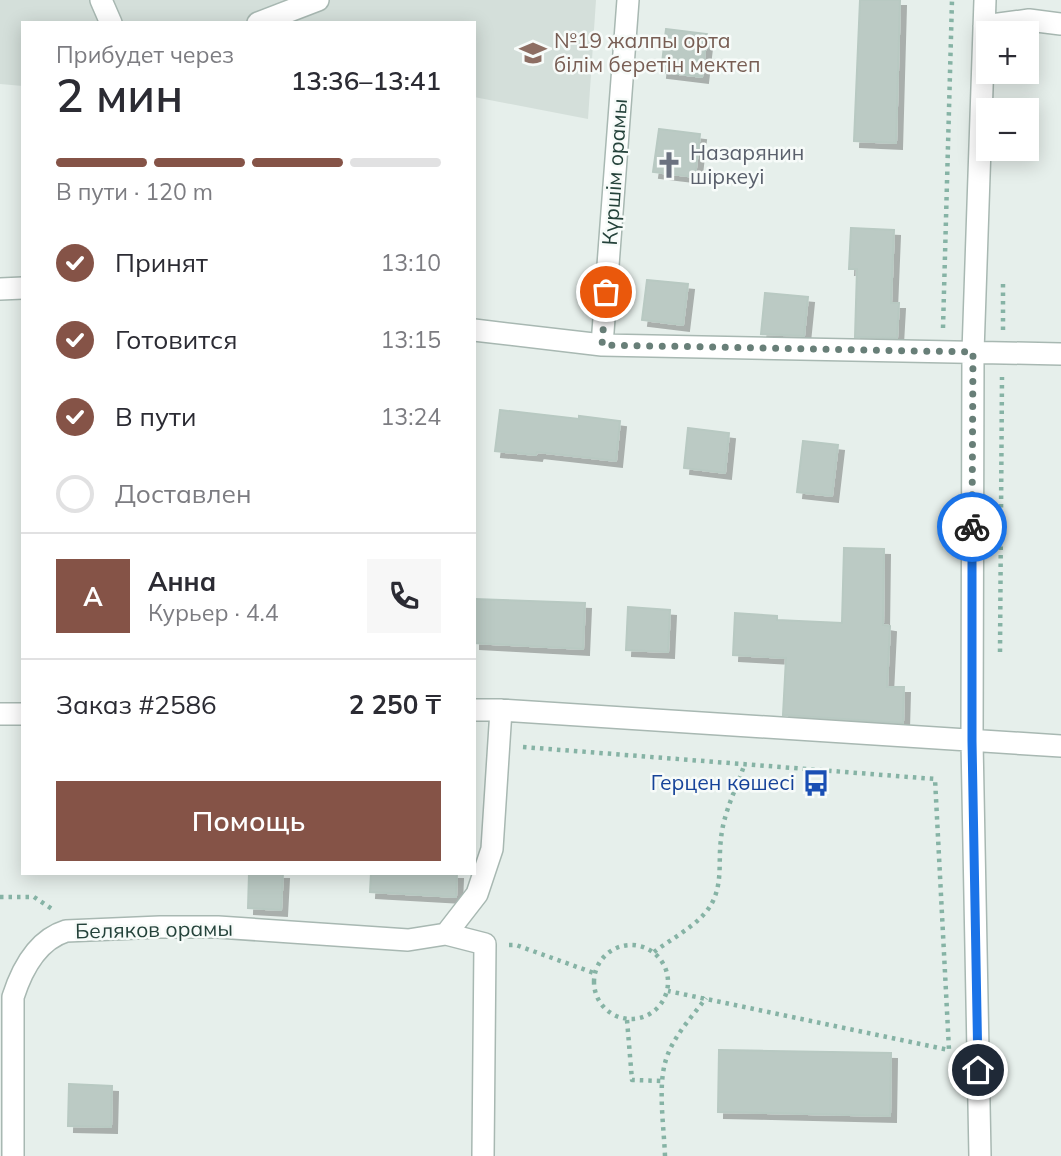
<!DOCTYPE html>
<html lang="ru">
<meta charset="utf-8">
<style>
body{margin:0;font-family:Mulish,sans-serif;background:#f7f7f7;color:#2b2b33;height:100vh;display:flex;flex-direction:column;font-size:26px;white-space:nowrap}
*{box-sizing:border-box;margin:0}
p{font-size:23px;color:#7c7c81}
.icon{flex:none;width:38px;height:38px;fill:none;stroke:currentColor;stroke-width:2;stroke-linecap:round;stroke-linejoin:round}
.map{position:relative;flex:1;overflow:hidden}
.details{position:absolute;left:21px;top:21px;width:455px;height:854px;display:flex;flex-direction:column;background:#fff;border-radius:0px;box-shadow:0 4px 18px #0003}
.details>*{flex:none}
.buttons{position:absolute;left:976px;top:21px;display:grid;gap:14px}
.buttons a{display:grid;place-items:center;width:63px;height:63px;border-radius:0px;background:#fff;box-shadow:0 4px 18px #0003;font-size:35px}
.pin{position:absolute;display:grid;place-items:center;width:60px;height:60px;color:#fff;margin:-30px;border:4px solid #fff;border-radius:50%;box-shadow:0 2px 7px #0007}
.courier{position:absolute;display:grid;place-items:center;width:70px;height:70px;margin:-35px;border:5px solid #1a73e8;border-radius:50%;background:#fff;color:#222;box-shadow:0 2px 9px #0007}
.head em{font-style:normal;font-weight:600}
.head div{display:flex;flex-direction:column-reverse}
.head{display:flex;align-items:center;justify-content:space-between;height:119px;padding:0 35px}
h1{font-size:46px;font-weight:600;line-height:52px}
.bar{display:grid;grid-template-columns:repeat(4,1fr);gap:10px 7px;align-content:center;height:84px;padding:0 35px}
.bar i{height:9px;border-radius:5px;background:#e1e1e2}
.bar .active{background:#855347}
.bar p{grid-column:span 4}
.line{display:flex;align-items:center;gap:18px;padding:0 35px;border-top:2px solid #e1e1e2}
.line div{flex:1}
.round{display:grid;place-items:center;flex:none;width:74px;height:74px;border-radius:0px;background:#f7f7f7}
ol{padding:0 35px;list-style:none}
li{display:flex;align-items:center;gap:21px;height:77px}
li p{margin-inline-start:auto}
li .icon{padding:7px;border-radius:50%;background:#855347;color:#fff;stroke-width:4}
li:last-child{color:#7c7c81}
li i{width:38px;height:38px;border:4px solid #e1e1e2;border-radius:50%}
.primary-button{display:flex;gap:14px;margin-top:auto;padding:14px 35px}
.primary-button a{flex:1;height:80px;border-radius:0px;background:#855347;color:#fff;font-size:28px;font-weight:600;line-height:80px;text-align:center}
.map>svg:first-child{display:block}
.built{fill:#d4dfda}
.building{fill:#bbcac4;stroke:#b8c9c2;stroke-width:2;filter:url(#shadow)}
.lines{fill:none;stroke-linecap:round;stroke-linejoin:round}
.minor-casing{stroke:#a8b8b2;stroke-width:24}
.path{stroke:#86b3a5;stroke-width:4.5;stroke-dasharray:3.5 5;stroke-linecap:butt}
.minor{stroke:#fff;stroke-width:21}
.done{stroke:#687f78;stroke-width:7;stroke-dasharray:0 12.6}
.route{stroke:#1a73e8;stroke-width:9}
.labels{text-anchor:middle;stroke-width:5;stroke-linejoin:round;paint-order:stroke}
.education-label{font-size:21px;fill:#785e54;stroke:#f7fbf9;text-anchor:start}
.worship-label{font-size:21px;fill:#5b616d;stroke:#f7fbf9;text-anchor:start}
.street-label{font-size:21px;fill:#24423a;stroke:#f7fbf9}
.transit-label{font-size:21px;fill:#164399;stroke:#f7fbf9;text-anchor:end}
</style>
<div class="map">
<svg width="1061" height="1156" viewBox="0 0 1061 1156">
<defs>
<filter id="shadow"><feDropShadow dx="6" dy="6" stdDeviation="0" flood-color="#0004"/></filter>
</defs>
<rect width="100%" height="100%" fill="#e6efeb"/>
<path class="built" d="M0 0H596L588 119 474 97V23H23V86L0 84Z"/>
<path class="building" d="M860 0H900L896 143 854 141Z
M666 29 707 34 702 77 661 72Z
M659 129 700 134 695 177 653 172Z
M851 228 894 230 891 303H899L897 338 855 337 857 269H849Z
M647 280 688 284 683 325 642 320Z
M765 293 808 297 804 336 761 334Z
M500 410 579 419V416L620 421 616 461 537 452 536 455 495 451Z
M688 428 729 433 725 473 684 468Z
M803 441 838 445 832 496 797 492Z
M844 548 884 549 883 625 890 626 887 687H904L903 723 783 715 786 658 733 655 735 613 777 616V620L842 623Z
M474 599 585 603 583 649 474 643Z
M628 607 670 610 668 652 626 650Z
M249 873H283L281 910 248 908Z
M371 873H457L456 897 370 892Z
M719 1050 891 1053 890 1116 718 1112Z
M69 1084 112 1086 111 1127 68 1126Z"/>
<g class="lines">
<defs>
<path id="minor" d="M101 0 111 23
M258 23 318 0
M984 26 1029 20 1061 24
M0 289 23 288
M474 330 602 345 1061 354
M602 345 628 0
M474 710H501L1061 746
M0 714H23
M446 934 477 894 492 849 501 710
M13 1156V997C22 969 37 940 66 931L160 927H218L408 940 446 934 485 944 483 1156
M980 1156 972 741 973 352 985 0"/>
</defs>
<use href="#minor" class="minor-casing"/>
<path class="path" d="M943 328 952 0
M1003 330V283
M1000 652 1002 377
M523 747 935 779 949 1050 668 991
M0 897H34L55 911
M594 982a37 37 0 1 1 74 0a37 37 0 1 1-74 0Z
M509 945H516L594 973
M654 952C672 938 701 924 712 903 723 882 718 861 721 839 723 814 736 789 744 766
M627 1020 632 1080 663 1081
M665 1156C664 1128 658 1089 665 1063 671 1039 691 1018 706 998"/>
<use href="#minor" class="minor"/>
</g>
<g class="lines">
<path class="done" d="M606 292 602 345 973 352 972 527"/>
<path class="route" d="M972 527V741L978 1070"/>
</g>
<defs>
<symbol id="school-bare" viewBox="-9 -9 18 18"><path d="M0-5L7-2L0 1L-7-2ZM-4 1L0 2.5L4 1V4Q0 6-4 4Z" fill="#8d6e63" stroke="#f7fbf9" stroke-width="2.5" paint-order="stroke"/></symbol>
<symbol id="church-bare" viewBox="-9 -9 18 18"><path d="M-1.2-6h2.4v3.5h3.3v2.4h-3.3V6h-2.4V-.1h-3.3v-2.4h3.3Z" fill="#6b7280" stroke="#f7fbf9" stroke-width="2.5" paint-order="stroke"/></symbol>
<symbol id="bus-bare" viewBox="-9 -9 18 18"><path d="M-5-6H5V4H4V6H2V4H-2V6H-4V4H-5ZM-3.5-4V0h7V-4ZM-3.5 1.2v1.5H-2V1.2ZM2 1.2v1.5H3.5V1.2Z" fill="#1a4fb4" stroke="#f7fbf9" stroke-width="2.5" paint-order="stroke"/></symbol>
</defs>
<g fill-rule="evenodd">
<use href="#school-bare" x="514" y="34" width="38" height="38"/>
<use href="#church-bare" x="650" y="146" width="38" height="38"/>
<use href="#bus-bare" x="797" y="764" width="38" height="38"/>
</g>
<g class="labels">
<g class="education-label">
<text x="554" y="48">№19 жалпы орта<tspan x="554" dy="24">білім беретін мектеп</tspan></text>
</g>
<g class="worship-label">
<text x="690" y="160">Назарянин<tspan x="690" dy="24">шіркеуі</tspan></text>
</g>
<g class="street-label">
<text transform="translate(615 172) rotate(-86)" y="7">Күршім орамы</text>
<text transform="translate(154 930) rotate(-1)" y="7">Беляков орамы</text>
</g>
<g class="transit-label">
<text x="795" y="790">Герцен көшесі</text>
</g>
</g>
</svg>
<div class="buttons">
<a>+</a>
<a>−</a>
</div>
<div class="pin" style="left:606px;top:292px;background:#ea580c"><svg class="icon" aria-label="bag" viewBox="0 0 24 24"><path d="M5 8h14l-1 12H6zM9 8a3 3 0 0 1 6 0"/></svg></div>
<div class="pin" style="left:978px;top:1070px;background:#1f2937"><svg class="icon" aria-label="home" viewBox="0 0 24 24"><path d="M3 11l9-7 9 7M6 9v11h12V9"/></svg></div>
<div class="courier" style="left:972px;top:527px"><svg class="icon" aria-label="bike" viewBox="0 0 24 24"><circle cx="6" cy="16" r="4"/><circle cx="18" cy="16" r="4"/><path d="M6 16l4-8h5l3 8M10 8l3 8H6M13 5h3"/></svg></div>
<section class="details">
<div class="head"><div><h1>2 мин</h1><p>Прибудет через</p></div><em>13:36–13:41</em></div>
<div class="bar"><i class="active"></i><i class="active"></i><i class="active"></i><i></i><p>В пути · 120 m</p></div>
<ol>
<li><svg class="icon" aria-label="check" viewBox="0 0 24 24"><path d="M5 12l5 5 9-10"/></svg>Принят<p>13:10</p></li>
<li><svg class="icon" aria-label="check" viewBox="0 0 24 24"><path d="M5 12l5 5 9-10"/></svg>Готовится<p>13:15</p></li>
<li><svg class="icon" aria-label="check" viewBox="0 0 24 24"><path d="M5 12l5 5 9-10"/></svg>В пути<p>13:24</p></li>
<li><i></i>Доставлен</li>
</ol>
<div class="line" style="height:126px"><b class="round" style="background:#855347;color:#fff">А</b><div><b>Анна</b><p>Курьер · 4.4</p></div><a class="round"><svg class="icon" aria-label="phone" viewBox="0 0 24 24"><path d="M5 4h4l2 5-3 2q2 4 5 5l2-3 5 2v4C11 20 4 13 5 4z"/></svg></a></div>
<div class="line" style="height:91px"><div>Заказ #2586</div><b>2 250 ₸</b></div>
<div class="primary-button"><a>Помощь</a></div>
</section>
</div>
